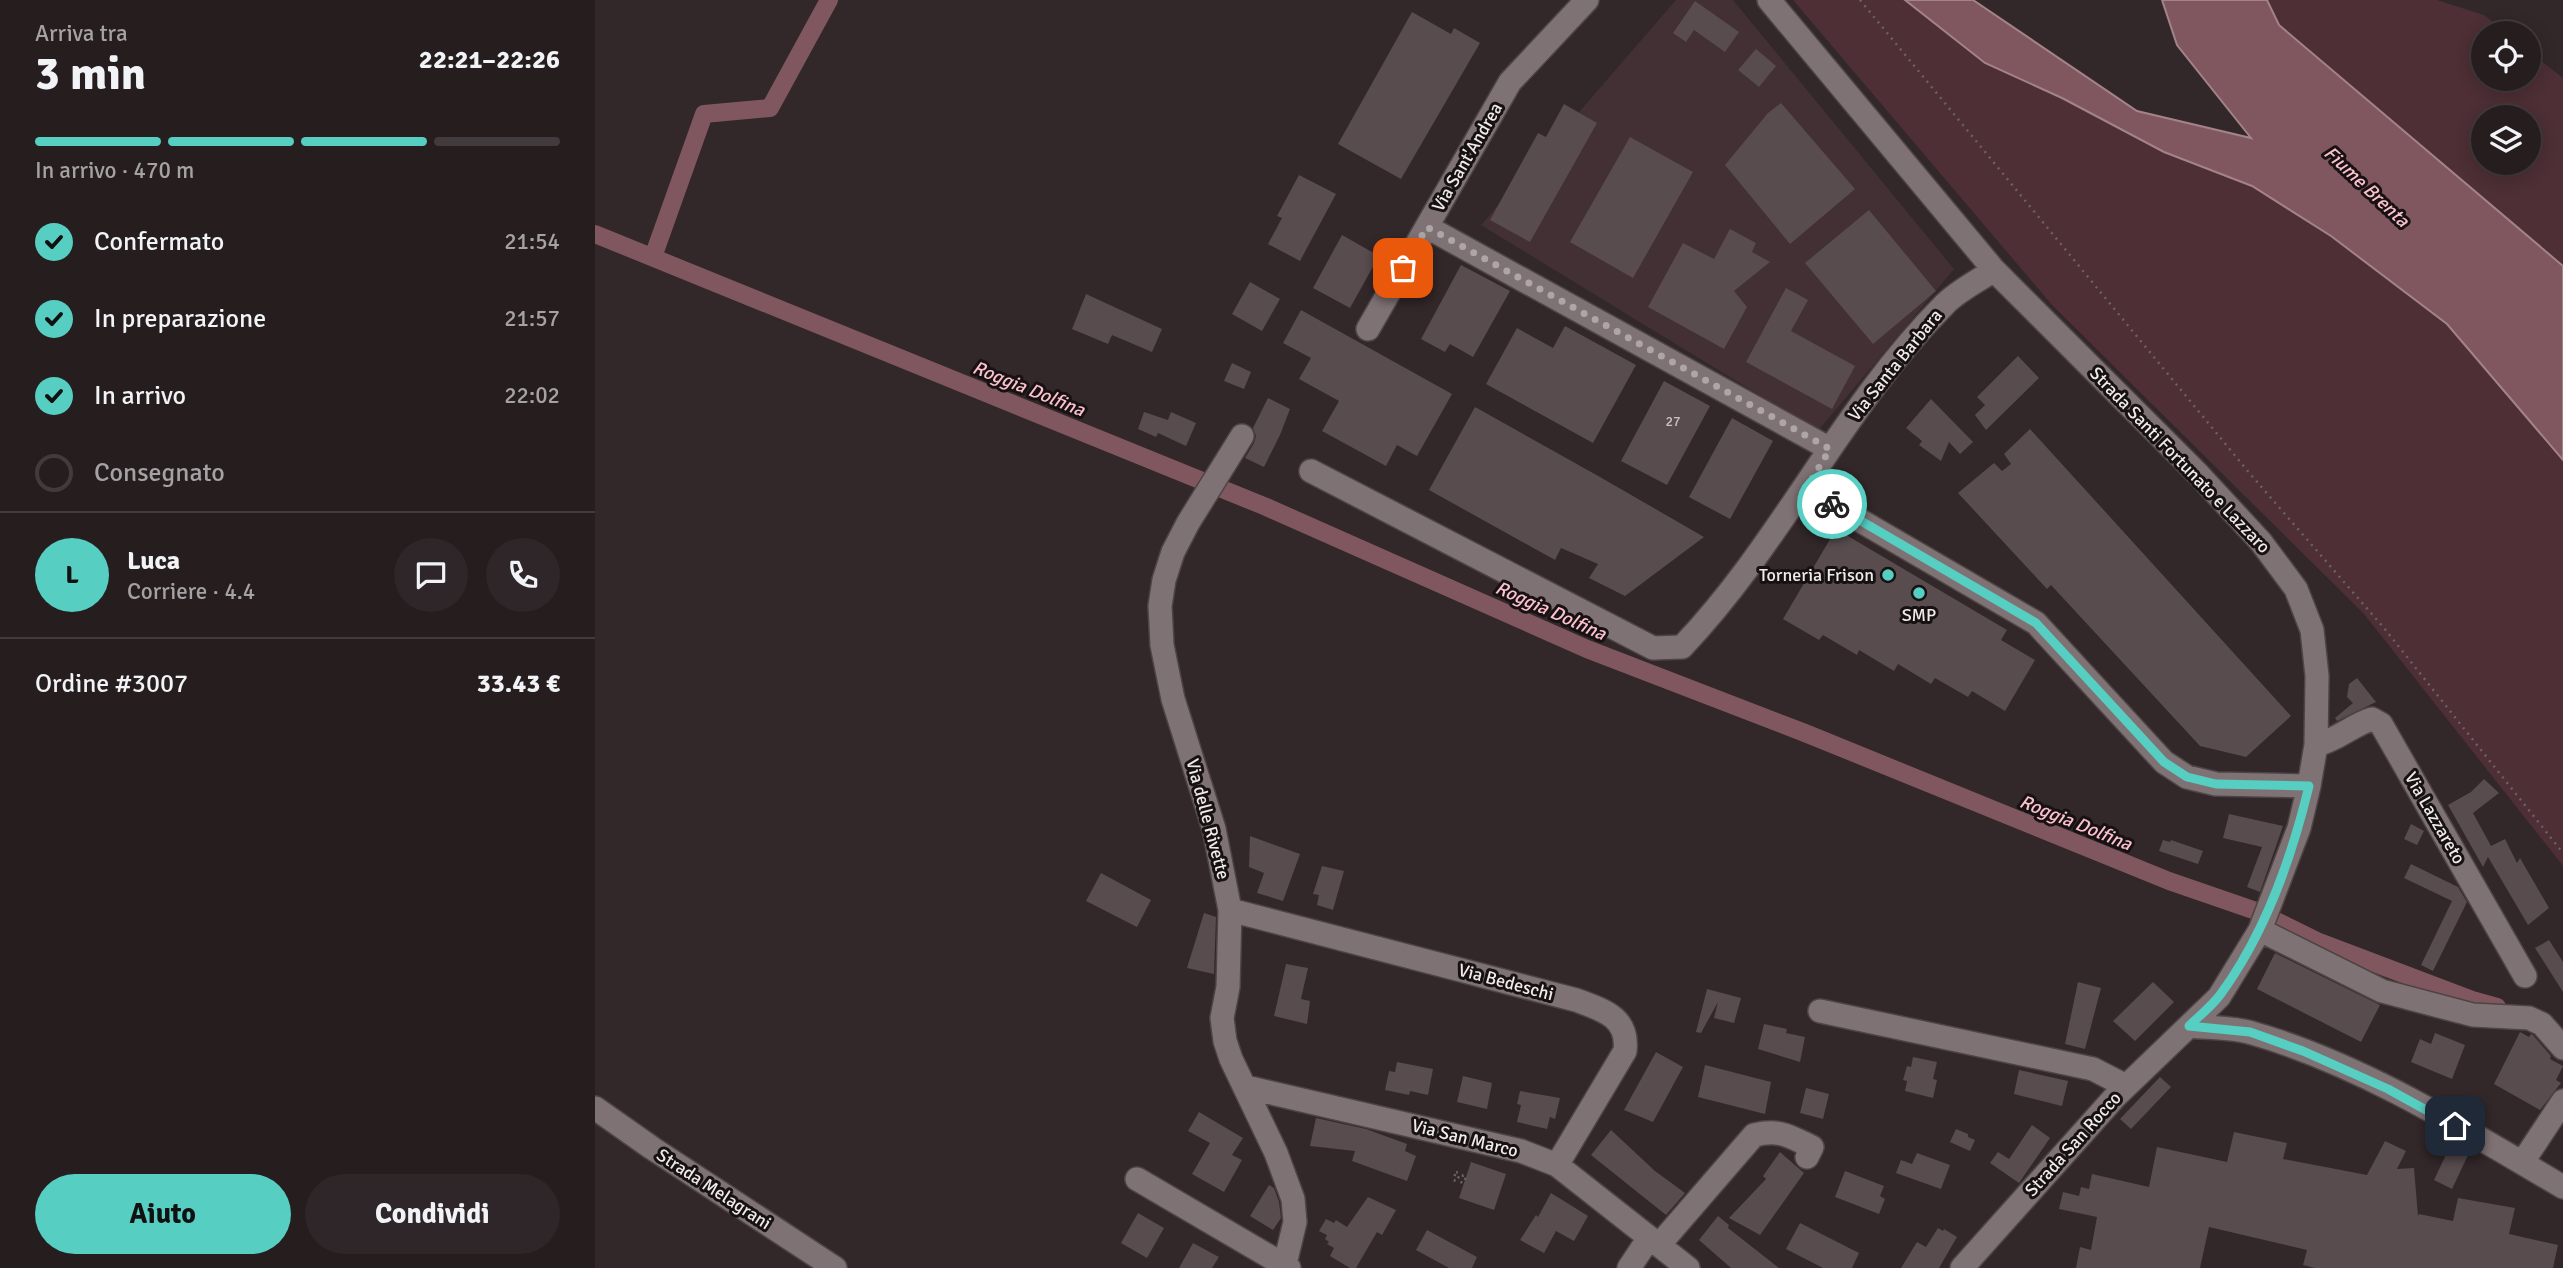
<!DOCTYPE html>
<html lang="it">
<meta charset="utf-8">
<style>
body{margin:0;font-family:Signika,sans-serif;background:#2e2628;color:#f1f3f6;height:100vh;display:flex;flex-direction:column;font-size:26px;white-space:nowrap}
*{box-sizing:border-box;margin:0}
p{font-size:23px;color:#a4a2a4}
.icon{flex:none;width:38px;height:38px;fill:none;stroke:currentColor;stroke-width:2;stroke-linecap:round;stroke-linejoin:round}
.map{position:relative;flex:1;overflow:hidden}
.drawer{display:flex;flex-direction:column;background:#261d1f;width:595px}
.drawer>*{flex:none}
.buttons{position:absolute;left:1876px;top:21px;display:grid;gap:14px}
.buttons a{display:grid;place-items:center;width:70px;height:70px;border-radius:50%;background:#261d1f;box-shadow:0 4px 18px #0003,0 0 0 2px #423b3d;font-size:35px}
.pin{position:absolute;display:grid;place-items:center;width:60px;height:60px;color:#fff;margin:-30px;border-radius:14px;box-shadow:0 4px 10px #0006}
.courier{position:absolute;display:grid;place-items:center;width:70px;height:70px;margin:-35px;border:5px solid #57cec2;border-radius:50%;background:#fff;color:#222;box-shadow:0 2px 9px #0007}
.overview em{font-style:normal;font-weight:700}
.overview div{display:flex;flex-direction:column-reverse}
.overview{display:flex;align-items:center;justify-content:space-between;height:119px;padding:0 35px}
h1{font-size:46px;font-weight:700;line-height:52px}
.bar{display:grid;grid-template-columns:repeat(4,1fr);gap:10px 7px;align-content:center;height:84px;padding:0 35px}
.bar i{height:9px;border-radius:5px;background:#423b3d}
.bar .current{background:#57cec2}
.bar p{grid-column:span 4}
.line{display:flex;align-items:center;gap:18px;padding:0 35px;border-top:2px solid #423b3d}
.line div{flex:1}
.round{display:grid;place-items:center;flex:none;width:74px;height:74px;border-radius:37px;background:#2e2628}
ol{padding:0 35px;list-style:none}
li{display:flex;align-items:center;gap:21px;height:77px}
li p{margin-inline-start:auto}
li .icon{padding:7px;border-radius:50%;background:#57cec2;color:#111;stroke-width:4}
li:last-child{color:#a4a2a4}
li i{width:38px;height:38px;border:4px solid #423b3d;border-radius:50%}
.cta{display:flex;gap:14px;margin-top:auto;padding:14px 35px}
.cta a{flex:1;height:80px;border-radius:42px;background:#57cec2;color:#111;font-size:28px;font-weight:700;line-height:80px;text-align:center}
.cta a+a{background:#2e2628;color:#f1f3f6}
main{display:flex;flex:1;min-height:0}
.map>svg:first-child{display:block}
.built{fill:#423034}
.green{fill:#4d2f35;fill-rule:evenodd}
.water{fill:#81575f;stroke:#a38389;stroke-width:2}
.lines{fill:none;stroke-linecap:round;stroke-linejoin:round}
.canal{stroke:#81575f;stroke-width:18}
.building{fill:#584c4e}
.minor-casing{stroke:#4d4446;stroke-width:26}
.path{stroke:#6c6263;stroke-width:2.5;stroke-dasharray:2 5;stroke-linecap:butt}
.minor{stroke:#7f7274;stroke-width:23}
.done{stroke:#aea5a6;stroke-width:7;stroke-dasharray:0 12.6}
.route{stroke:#57cec2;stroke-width:9}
.poi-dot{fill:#57cec2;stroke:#161112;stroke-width:2.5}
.labels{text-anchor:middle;stroke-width:6;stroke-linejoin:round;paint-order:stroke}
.number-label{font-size:14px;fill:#cbc2c3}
.street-label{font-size:18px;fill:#f1e9ea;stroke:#161112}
.poi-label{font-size:18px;fill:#f1e9ea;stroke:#161112;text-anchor:end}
.water-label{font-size:19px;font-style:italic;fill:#fdc1cc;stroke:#161112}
</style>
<main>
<section class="drawer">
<div class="overview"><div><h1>3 min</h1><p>Arriva tra</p></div><em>22:21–22:26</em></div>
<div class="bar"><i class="current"></i><i class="current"></i><i class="current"></i><i></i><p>In arrivo · 470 m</p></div>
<ol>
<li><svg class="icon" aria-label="check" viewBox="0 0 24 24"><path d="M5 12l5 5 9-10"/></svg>Confermato<p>21:54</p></li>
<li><svg class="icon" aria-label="check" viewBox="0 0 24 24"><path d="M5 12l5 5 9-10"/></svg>In preparazione<p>21:57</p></li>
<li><svg class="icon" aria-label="check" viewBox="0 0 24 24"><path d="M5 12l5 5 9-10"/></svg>In arrivo<p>22:02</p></li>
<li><i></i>Consegnato</li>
</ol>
<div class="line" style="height:126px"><b class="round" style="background:#57cec2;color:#111">L</b><div><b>Luca</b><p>Corriere · 4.4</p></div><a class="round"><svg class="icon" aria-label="chat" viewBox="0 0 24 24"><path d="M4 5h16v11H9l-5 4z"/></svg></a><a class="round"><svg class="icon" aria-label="phone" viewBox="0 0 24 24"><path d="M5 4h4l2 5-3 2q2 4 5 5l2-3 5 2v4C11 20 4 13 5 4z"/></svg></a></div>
<div class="line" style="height:91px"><div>Ordine #3007</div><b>33.43 €</b></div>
<div class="cta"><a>Aiuto</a><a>Condividi</a></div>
</section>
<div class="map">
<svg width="1968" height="1268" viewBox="0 0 1968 1268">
<rect width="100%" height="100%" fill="#322729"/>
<path class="built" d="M1081 0H1138L1359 269 1223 431 886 225Z"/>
<path class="green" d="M1198 0H1310L1390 63 1467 98 1569 152 1657 186 1736 236 1852 324 1968 460V866L1769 614 1457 305Z
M1672 0H1842L1889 15 1912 33H1888V79H1934V51L1968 78V266L1684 25ZM1888 117H1934V163H1888Z"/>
<path class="water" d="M1310 0H1378L1542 111 1656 138 1582 45 1567 0H1672L1684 25 1968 266V460L1852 324 1736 236 1657 186 1569 152 1467 98 1390 63Z"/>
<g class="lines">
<path class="canal" d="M0 234 669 506 992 649 1210 733 1574 881 1661 911 1724 942 1877 1000 1902 1007
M58 257 109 114 175 108 234 0"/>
</g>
<path class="building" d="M1100 1 1144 32 1130 52 1099 30 1091 42 1078 33Z
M817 12 856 34 859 28 885 43 806 179 743 144Z
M1161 49 1181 66 1164 87 1143 70Z
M1186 103 1260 189 1195 244 1130 165 1173 113Z
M969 104 1002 123 935 242 895 220 943 133 951 137Z
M1035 137 1098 172 1038 278 975 242Z
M704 175 741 194 705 261 673 244 687 218 682 216Z
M1274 210 1341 291 1278 344 1210 263Z
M1135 229 1161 243 1157 252 1175 262 1139 291 1152 307 1129 349 1053 307 1088 243 1119 259Z
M747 235 784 256 755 308 718 288Z
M866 265 915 291 878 357 855 344 850 352 826 339Z
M655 282 685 299 667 331 637 314Z
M1191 288 1213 300 1196 331 1260 366 1237 409 1151 362Z
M491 294 567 329 557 352 517 335 513 344 477 329Z
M706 310 857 394 822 456 802 445 791 466 727 431 744 401 704 379 716 358 688 343Z
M970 326 1041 365 998 443 891 384 922 328 958 348Z
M1423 356 1444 378 1391 430 1380 415 1390 405 1382 397Z
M637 363 656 372 649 389 629 381Z
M1069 381 1115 406 1072 485 1026 461Z
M673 398 695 409 685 435 669 467 650 458 659 443 661 436 658 428Z
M1336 399 1378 442 1365 454 1354 442 1346 461 1324 445 1327 441 1311 428Z
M880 407 1005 477 1109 537 1030 596 994 578 1003 564 966 548 960 560 834 490Z
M549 412 573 420 576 412 601 423 591 446 563 433 561 437 543 429Z
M1137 418 1178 441 1135 519 1094 497Z
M1435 429 1696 716 1651 757 1605 746 1456 585 1452 589 1363 493 1399 463 1407 471 1416 464 1409 454Z
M1241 529 1412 630 1406 640 1440 660 1410 711 1377 691 1373 697 1340 678 1336 684 1303 664 1299 671 1264 650 1262 655 1228 635 1224 640 1188 619Z
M1762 678 1781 702 1742 721 1740 718 1758 703 1752 697 1754 684Z
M1889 779 1904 793 1878 813 1896 846 1910 839 1922 863 1925 858 1954 908 1933 925 1893 857 1888 867 1853 805 1876 792Z
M1634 814 1688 826 1665 892 1652 887 1667 847 1628 838Z
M1816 824 1829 831 1822 845 1809 839Z
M655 836 705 854 688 901 662 893 669 873 654 867Z
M1568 840 1575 842 1576 840 1608 851 1603 864 1564 851Z
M1816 864 1863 887 1872 902 1838 971 1826 965 1857 901 1809 878Z
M727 866 749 871 738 910 722 905 724 895 718 894Z
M506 873 556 900 542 927 491 901Z
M609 913 621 917 619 974 592 968Z
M1954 940 1968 962V992L1940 948Z
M1680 953 1785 1005 1766 1042 1662 989Z
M691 964 713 968 706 999 715 1001 712 1024 679 1016Z
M1483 982 1506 988 1490 1049 1470 1044Z
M1558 982 1579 1002 1540 1041 1518 1021Z
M1112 989 1146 998 1139 1023 1119 1018 1123 1002 1106 1033 1101 1032Z
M1169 1024 1192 1029 1191 1033 1210 1037 1205 1062 1163 1049Z
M1925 1032 1934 1037 1936 1034 1938 1035 1956 1056 1955 1059 1968 1066 1961 1080 1966 1083 1945 1110 1899 1084Z
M1840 1033 1870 1045 1857 1079 1816 1062 1825 1039 1836 1044Z
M1061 1052 1088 1067 1058 1122 1029 1110Z
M1318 1057 1342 1062 1338 1079 1342 1080 1338 1098 1310 1091 1312 1081 1308 1080 1312 1066 1316 1067Z
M802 1062 838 1069 833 1095 815 1091 814 1095 790 1090 794 1071 800 1072Z
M1110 1065 1176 1082 1170 1114 1103 1097Z
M1424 1070 1473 1081 1467 1106 1419 1094Z
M868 1076 897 1083 892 1109 862 1102Z
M1565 1077 1576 1087 1536 1129 1525 1119Z
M1211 1088 1234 1094 1228 1119 1205 1113Z
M925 1091 965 1098 960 1119 955 1117 952 1129 922 1122 926 1105 922 1104Z
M604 1112 648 1138 637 1155 647 1160 629 1192 597 1174 615 1143 593 1131Z
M721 1118 771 1129 812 1144 810 1151 821 1156 812 1181 757 1161 760 1151 715 1146Z
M1437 1125 1455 1138 1424 1183 1395 1163 1403 1152 1414 1159Z
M1361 1129 1373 1134V1137L1380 1140 1375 1151 1355 1142Z
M1016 1130 1060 1171 1090 1193 1071 1215 996 1155Z
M1639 1132 1692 1143 1688 1159 1772 1175 1790 1141 1811 1151 1802 1169 1819 1168 1823 1216 1824 1214 1858 1221 1863 1198 1920 1208 1914 1234 1963 1245 1958 1268H1720L1708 1265 1712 1250 1614 1227 1605 1268H1481L1485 1247 1496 1250 1502 1217 1464 1209 1468 1192 1484 1196 1486 1187 1494 1189 1497 1174 1554 1187 1562 1147 1632 1162Z
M1856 1144 1874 1153 1857 1189 1839 1180Z
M1185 1152 1209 1173 1165 1235 1134 1218 1171 1179 1168 1176Z
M1322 1153 1355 1165 1346 1189 1301 1173 1306 1160 1317 1164Z
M876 1162 911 1174 899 1210 864 1198Z
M1250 1171 1289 1186 1285 1196 1290 1199 1284 1214 1240 1197Z
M674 1185 679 1188 684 1202 686 1218 678 1230 655 1216Z
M956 1193 993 1216 979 1241 961 1231 949 1253 925 1240 941 1215 943 1217Z
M773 1197 801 1210 787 1235 782 1232 761 1268H755L735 1256 739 1248 732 1244 734 1242 730 1239 732 1235 724 1231 731 1219 739 1223 741 1220 752 1227Z
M543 1213 569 1228 552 1258 526 1243Z
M1123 1216 1134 1225 1133 1228 1184 1268H1136L1104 1240Z
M1205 1223 1264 1253 1257 1268H1228L1191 1249Z
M1343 1228 1348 1231 1349 1229 1362 1237 1344 1268H1306L1322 1242 1331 1247Z
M832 1230 882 1257 877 1268H854L821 1250Z
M598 1243 624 1257 617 1268H584Z"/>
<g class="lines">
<defs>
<path id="minor" d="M1174 0 1399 270 1604 475 1666 542 1701 589 1717 630 1722 676 1721 745 1714 786 1704 828 1665 930 1624 997 1519 1098 1367 1268
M832 227 1235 449
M773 329 915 82 992 0
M647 436 593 523 578 552 569 580 565 606 567 645 578 699 619 829 635 910 633 987 627 1018 630 1041 636 1059 681 1153 698 1199 700 1222 689 1268
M716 471 1058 648 1087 647C1188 541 1247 407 1350 304 1364 290 1383 281 1399 270
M1211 489 1441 623 1569 762 1592 777 1621 784 1714 786
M1721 745C1741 741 1757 725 1777 719L1786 724 1930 976
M635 910 981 1000C1008 1010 1034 1017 1030 1051L962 1165
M1665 930 1787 991 1878 1015 1934 1018 1947 1024 1968 1048
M1225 1011 1498 1069 1531 1086
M1594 1026C1614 1028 1638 1027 1657 1033 1766 1064 1871 1130 1968 1187
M651 1087 926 1151 962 1165 1093 1268
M0 1108 57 1148 240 1268
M1927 1163 1968 1101
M542 1179 694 1268
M1064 1245 1159 1135C1185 1129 1194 1136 1217 1147L1212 1157
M1034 1268 1054 1238"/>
</defs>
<use href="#minor" class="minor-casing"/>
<path class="path" d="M1265 0 1656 475 1789 628 1968 853
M861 1172 864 1173 863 1177 867 1179 868 1175 871 1176 869 1183 858 1180Z"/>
<use href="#minor" class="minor"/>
</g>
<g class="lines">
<path class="done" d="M808 268 832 227 1183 420 1235 449 1211 489 1237 504"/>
<path class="route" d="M1237 504 1441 623 1569 762 1592 777 1621 784 1714 786C1696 860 1670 934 1625 995 1616 1007 1604 1016 1594 1026L1655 1032 1708 1051 1793 1089 1860 1126"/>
</g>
<g class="poi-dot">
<circle cx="1293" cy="575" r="7"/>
<circle cx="1324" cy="593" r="7"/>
</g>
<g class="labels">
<g class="number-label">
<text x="1078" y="426">27</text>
</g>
<g class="street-label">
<text transform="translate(872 157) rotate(-60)" y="6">Via Sant'Andrea</text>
<text transform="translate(1300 365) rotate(-51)" y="6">Via Santa Barbara</text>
<text transform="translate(1585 460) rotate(46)" y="6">Strada Santi Fortunato e Lazzaro</text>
<text transform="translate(1840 818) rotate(60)" y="6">Via Lazzareto</text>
<text transform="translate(613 819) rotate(75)" y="6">Via delle Rivette</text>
<text transform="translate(911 982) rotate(15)" y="6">Via Bedeschi</text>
<text transform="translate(870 1138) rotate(14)" y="6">Via San Marco</text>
<text transform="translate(1478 1144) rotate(-48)" y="6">Strada San Rocco</text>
<text transform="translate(119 1189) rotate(33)" y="6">Strada Melagrani</text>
</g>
<g class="poi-label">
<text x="1279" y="581">Torneria Frison</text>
<text x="1324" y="621" text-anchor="middle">SMP</text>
</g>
<g class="water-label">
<text transform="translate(1772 186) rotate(43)" y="7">Fiume Brenta</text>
<text transform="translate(434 388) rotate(22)" y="7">Roggia Dolfina</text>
<text transform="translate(956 610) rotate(24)" y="7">Roggia Dolfina</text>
<text transform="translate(1481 822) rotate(22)" y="7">Roggia Dolfina</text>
</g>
</g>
</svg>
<div class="buttons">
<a><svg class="icon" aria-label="locate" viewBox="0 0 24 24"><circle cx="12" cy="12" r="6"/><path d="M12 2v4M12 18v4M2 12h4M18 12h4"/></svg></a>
<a><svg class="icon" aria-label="layers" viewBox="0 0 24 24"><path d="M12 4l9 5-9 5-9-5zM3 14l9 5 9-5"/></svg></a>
</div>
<div class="pin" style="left:808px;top:268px;background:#ea580c"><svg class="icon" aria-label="bag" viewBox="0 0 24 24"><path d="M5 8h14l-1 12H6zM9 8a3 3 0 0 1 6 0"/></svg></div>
<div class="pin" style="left:1860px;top:1126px;background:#1f2937"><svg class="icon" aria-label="home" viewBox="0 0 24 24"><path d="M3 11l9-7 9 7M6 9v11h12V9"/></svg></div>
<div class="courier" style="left:1237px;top:504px"><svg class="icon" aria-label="bike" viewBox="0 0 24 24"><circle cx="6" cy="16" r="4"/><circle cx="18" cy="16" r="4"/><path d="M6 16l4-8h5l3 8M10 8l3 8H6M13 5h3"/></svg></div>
</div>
</main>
